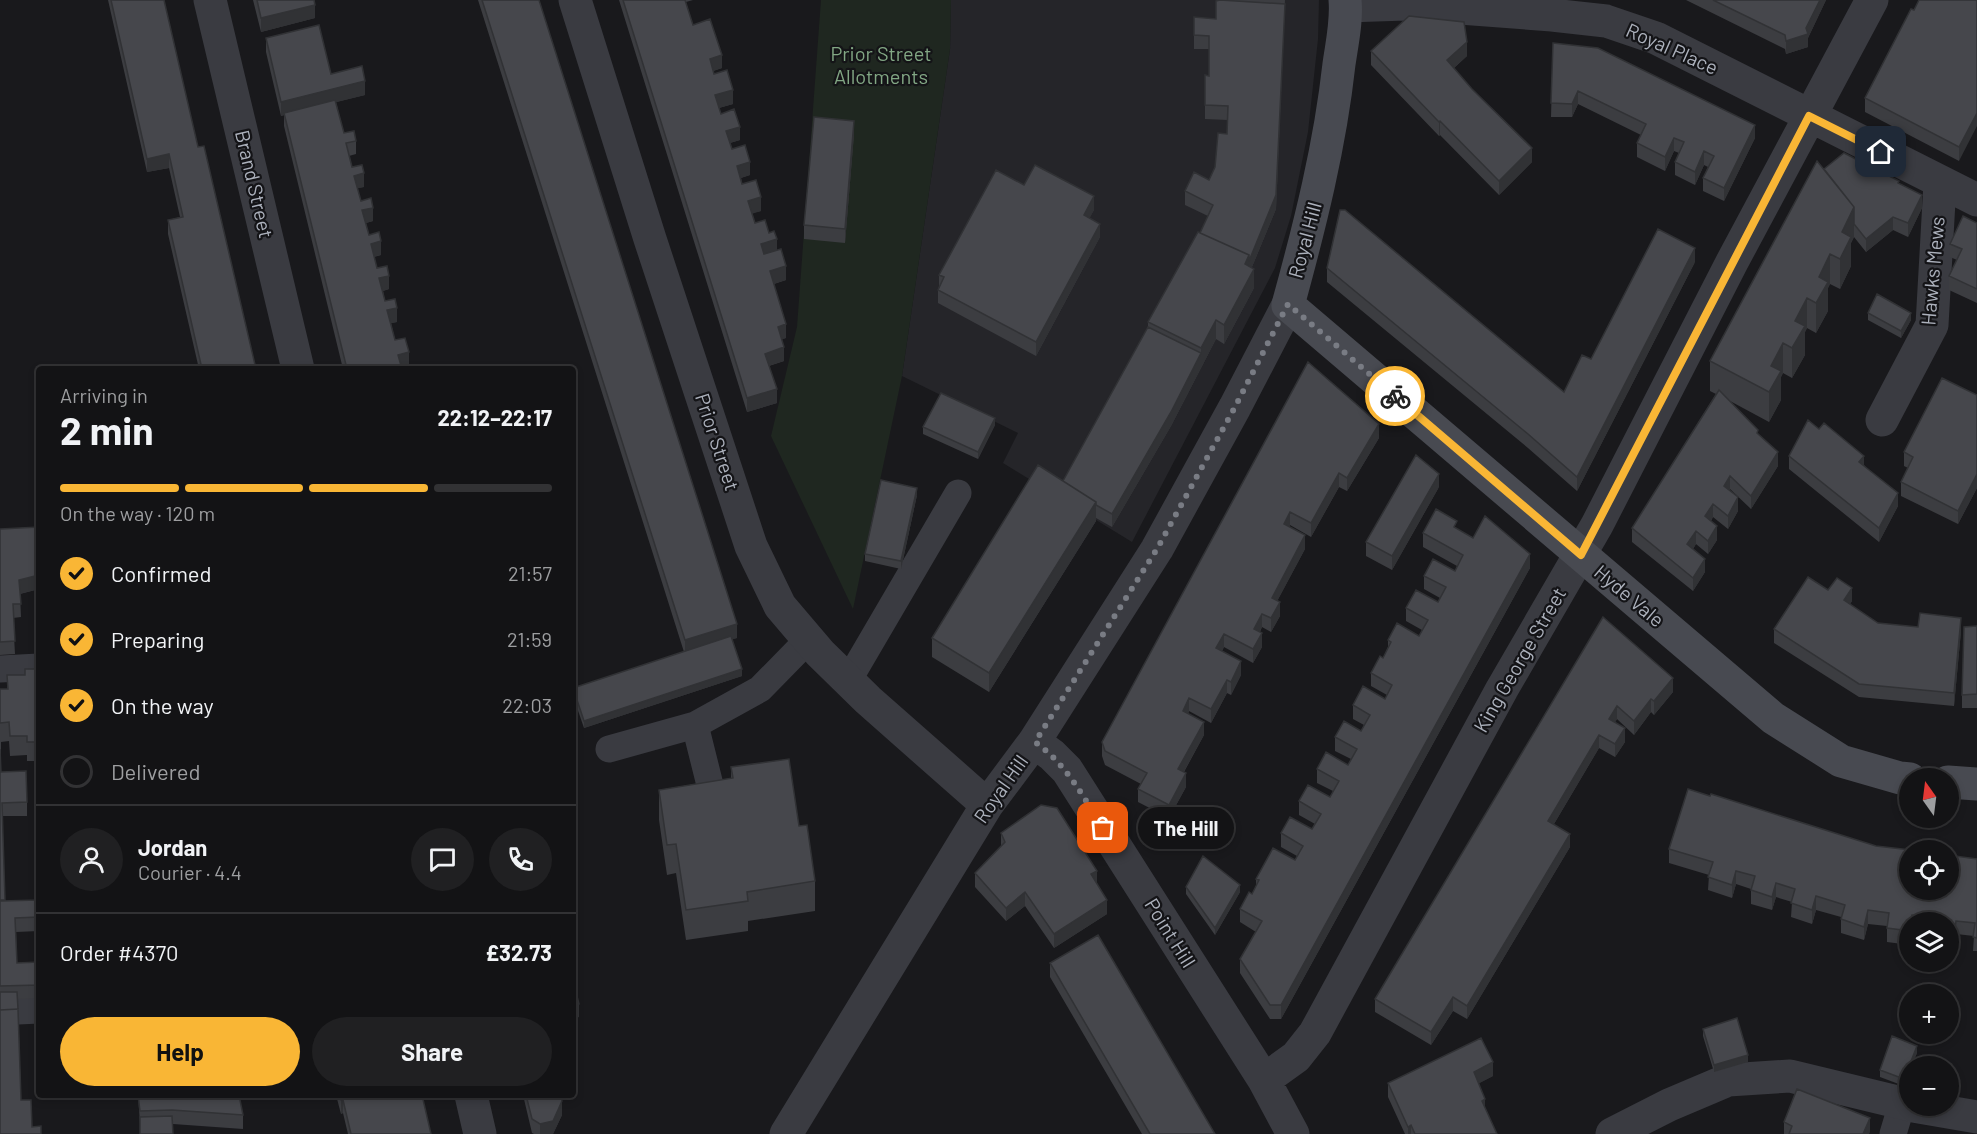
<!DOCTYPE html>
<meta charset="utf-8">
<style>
body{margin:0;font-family:Barlow,sans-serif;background:#202022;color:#f1f3f6;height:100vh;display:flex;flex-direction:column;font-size:22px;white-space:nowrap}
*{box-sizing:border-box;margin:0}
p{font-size:20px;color:#9d9ea0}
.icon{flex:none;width:33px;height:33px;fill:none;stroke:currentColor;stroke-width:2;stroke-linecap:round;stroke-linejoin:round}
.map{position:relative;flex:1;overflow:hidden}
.details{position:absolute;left:36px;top:366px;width:540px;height:732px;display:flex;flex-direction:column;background:#131315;border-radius:6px;box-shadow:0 3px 9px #0003,0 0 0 2px #323234}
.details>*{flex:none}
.needle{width:39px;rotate:346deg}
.tools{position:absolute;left:1899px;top:768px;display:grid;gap:12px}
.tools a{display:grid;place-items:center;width:60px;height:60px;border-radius:50%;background:#131315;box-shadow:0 3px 9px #0003,0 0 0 2px #323234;font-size:30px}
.pin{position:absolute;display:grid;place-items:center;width:51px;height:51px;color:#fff;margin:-26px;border-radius:12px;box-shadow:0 3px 9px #0006}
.courier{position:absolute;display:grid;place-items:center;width:60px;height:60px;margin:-30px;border:4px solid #f9b635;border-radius:50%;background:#fff;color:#222;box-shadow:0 2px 8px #0007}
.bubble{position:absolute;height:42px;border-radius:21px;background:#131315;box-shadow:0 3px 9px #0003,0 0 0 2px #323234;font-size:20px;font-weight:700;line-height:42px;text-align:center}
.head em{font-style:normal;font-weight:700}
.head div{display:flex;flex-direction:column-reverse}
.head{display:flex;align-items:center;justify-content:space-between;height:102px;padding:0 24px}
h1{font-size:39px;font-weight:700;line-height:45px}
.bar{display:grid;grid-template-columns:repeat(4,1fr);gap:9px 6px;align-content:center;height:72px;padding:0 24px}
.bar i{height:8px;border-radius:4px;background:#323234}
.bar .current{background:#f9b635}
.bar p{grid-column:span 4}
.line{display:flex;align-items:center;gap:15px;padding:0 24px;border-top:2px solid #323234}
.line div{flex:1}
.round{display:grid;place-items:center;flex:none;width:63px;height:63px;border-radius:32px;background:#202022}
ol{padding:0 24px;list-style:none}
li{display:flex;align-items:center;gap:18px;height:66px}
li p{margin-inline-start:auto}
li .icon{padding:6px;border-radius:50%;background:#f9b635;color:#111;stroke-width:4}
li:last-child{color:#9d9ea0}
li i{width:33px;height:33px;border:3px solid #323234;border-radius:50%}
.cta{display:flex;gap:12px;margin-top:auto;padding:12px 24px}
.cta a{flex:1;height:69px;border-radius:36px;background:#f9b635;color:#111;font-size:24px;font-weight:700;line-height:69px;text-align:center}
.cta a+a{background:#202022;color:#f1f3f6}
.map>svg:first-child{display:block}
.built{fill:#252529}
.green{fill:#1f2720}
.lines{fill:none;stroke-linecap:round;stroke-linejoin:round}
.service{stroke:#3a3b41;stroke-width:27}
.minor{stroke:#3a3b41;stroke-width:33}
.secondary{stroke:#484a51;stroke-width:33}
.wall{fill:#3c3d41}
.shaded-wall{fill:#313235}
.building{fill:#46474c;stroke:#313235;stroke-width:1.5}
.done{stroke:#797c84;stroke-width:6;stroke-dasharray:0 10.8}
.route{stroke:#f9b635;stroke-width:8}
.labels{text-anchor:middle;stroke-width:4.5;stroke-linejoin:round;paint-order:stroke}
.street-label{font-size:20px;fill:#acb1bc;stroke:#141417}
.park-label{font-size:20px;fill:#82a784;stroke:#141417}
</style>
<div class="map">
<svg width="1977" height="1134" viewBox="0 0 1977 1134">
<rect width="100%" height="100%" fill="#19191c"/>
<path class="built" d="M951 0H1319L1318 39 1308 132 1291 216 1275 268 1132 542 1003 463 1018 433 902 376 950 49Z"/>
<path class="green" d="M821 0H951L950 49 902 376 853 609 771 436 797 327Z"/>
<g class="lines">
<path class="service" d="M0 669 39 667
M848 681 958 493
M609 749 695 725
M711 789 695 725 760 689 808 640
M18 1011 39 1010
M1893 1134 1902 1104"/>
<path class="minor" d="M210 0 298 369
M575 0 650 239 751 546 780 606 820 653 868 700 987 805
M1346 6 1406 4 1552 15 1606 21 1656 38 1977 200
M1882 420 1932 325 1940 183
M1034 742 1052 755 1067 770 1264 1080 1293 1134
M1264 1080 1296 1057 1315 1033 1502 689 1597 525 1732 262 1872 0
M471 1095 480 1134
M1913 1106 1977 1117
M786 1134 987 805 1034 742 1157 549 1235 407 1288 305
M1612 1134 1669 1105 1728 1080 1790 1076 1910 1105"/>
<path class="secondary" d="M1345 0C1347 21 1342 43 1339 64 1330 146 1310 225 1288 305L1773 718 1841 761 1900 778 1910 779
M1948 782 1977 784"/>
</g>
<path class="wall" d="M108 0H164L198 147 256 369H199L168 234V220L180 217 169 168 147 172Z
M253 0H314L315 18 261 32Z
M478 0H539L737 638 732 639 742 676 584 728 573 696V688L684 652Z
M619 0H693L686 2 693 25 722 68 713 71 714 74 733 104 719 108 721 114 740 140 730 143 732 149 750 175 741 178 742 184 761 211 752 213 755 223 769 233 777 250 786 280 774 284 786 338 781 339 784 361 769 366 777 403 747 412Z
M1220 0H1285L1276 209 1252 267 1254 288 1224 344 1216 339 1171 426 1112 527 1096 518V521L989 692 932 657V638L1063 481 1148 327V322L1200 233 1208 216 1185 205V191L1209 180 1215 167 1227 134 1228 120 1205 119V75L1209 76V49H1194V17L1216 19Z
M1686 0H1826L1808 38V47L1786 54 1785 49Z
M1977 0 1959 161 1865 112V98Z
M266 38 331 74 365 95 336 102 344 133 356 141V154L349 156 352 167 364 187 357 188 361 201 373 221 366 223 369 235 381 255 374 257 377 268 389 289 383 291 385 301 397 322 391 323 395 340 409 366 401 368 402 369H343L284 126V115L281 116 266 52Z
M1553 43 1755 138 1724 201 1703 191V178L1708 167 1704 165 1695 185 1675 175V162L1679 153 1674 151 1665 171 1637 157V143L1641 135 1578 104 1572 117H1551Z
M1371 51 1467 56 1454 68 1532 162 1499 195 1440 135 1439 136 1371 65Z
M854 134 845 243 804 239V225Z
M1824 169 1899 184 1922 208 1908 237 1893 230 1866 252 1854 237 1851 243V266L1840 289 1830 284 1828 288V311L1816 333 1807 328 1805 332V355L1792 378 1783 373 1781 377V400L1769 422 1730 401 1758 434 1778 466 1751 509 1730 489V491L1738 511 1728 529 1713 517 1711 521 1717 540 1708 554 1696 544 1693 549 1705 572 1693 591 1632 542V528L1716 394 1710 391V361Z
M1024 185 1094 210 1089 218 1100 237 1036 356 938 303V290L939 286V275Z
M1977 223V303L1949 290V276L1957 260 1950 257V244Z
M1695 262 1577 491 1528 448 1327 282V268L1564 392 1591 359Z
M1868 313 1911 320 1901 338 1868 320Z
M1308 362 1379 438 1347 491 1339 487 1311 537 1290 525 1289 527 1305 549 1277 601 1280 616 1271 632 1262 627 1260 632 1262 647 1253 663 1224 647 1222 651 1241 675 1231 695 1227 693 1211 723 1189 711 1188 714 1204 735 1184 772 1186 787 1169 818 1138 802V789L1141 784 1105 765 1102 756V742Z
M1977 395V488L1958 524 1901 496V482L1908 468 1904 466V452Z
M995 425 978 459 923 434V427Z
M1789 456 1864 465 1898 506 1879 542 1789 469Z
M1439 487 1392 570 1366 556V542Z
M917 495 901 569 865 561V554Z
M39 527V589L20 594 21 617 13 618 15 654 0 655V529Z
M1457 529 1530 568 1281 1019H1270L1240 973V959L1256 932 1240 922V909L1252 894 1256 886V879L1295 860 1297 856 1281 847V833L1312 829 1315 824 1299 815V801L1330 797 1333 791 1317 783V769L1348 765 1351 759 1335 751V737L1361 731 1364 725 1353 719V705L1385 699 1387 695 1371 686V673L1383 658 1388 647V640L1419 636 1422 630 1406 621V608L1438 602 1440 598 1424 589V576L1455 571 1457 566 1423 547V533Z
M1828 590 1852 601 1850 604 1878 623 1961 631 1954 706 1859 697 1774 643V629Z
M1603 617 1673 692 1654 715 1651 712 1634 735 1617 719 1615 722 1625 742 1615 757 1599 748 1554 824 1570 847 1467 1019 1453 1011 1431 1045 1375 1012V999Z
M1977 626V708H1962V695Z
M39 669V761H27V755L10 756 9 741 1 742V772L27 802V816H2L5 901 39 900V931L16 932 17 963 39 962V998L18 999 21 1100 32 1127 0 1134V689H7V675H25Z
M731 767 799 826 815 881V911L748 921V931L686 940 676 873 667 875 659 820V790L731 778Z
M1710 796 1876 846 1977 859V951H1973L1974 936 1956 934 1954 949H1948V922H1910V945L1887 942V926L1868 924 1864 940 1841 933V917L1816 910 1812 924 1791 917 1792 902 1776 897 1772 910 1751 904V889L1736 884 1732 898 1708 890 1709 875 1669 863V849Z
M1001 833 1097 883 1107 914 1054 948 1025 906 1006 921 975 887V873L1001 847Z
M1186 887 1240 892 1215 935 1186 894Z
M1050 963 1215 1134H1142L1050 977Z
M1703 1029 1748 1062 1714 1072 1703 1036Z
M1917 1053 1911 1066H1910V1071L1904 1086 1880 1077V1070Z
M1493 1076 1479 1083 1485 1109 1497 1134H1405L1388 1097V1083Z
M138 1095H239L243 1115V1129L173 1124H140Z
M336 1095H422L431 1134H348L343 1113 341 1114Z
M523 1095H560L562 1115 553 1134H534L532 1133Z
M1784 1122 1870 1131 1869 1134H1784Z"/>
<path class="shaded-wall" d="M1285 0 1276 209 1249 274 1245 264 1276 195Z
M1820 0H1826L1808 38V47L1786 54V41L1806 28Z
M315 5V18L261 32V18Z
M1467 42V56L1447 74V60Z
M722 55V68L710 72V59Z
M365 81V95L281 116V102Z
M733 90V104L715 109V95Z
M1578 91V104L1572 117V104Z
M1977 113V126L1959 161V147Z
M854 121V134L845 243V229Z
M1440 121V135L1439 136V122Z
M1755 125V138L1724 201V188Z
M740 127V140L726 144V131Z
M1674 138V151L1665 171V157Z
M1532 148V162L1499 195V181Z
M1704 151V165L1695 185V172Z
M169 154V168L147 172V159Z
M750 162V175L737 179V166Z
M364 173V187L354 189V176Z
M1922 195V208L1908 237V223Z
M1094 196V210L1084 229V215Z
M761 197V211L748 215V201Z
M1854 207V237L1851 243V266L1840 289V259L1842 232Z
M373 208V221L362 224V210Z
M1893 217V230L1866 252V239Z
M1100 224V237L1036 356V342Z
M777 239V253L761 258V244Z
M381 241V255L371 257V244Z
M1695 248V262L1577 491V477Z
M1830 254V284L1828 288V311L1816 333V303L1819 277Z
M786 266V280L770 285V271Z
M1254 269V288L1224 344V325Z
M389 276V289L379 292V278Z
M1807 298V328L1805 332V355L1792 378V348L1795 321Z
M397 308V322L387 324V310Z
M1911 313V320L1901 338V331Z
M1216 320V339L1171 426 1112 527V514L1201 353V348Z
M786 324V338L778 341V327Z
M1783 343V373L1781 377V400L1769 422V392L1771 366Z
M784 347V361L765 367V354Z
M409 352V366L398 369V355Z
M777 389V403L747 412V398Z
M995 418V425L978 459V452Z
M1379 424V438L1347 491V478Z
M1778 452V466L1751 509V496Z
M1864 456V470L1859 462Z
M1339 473V487L1311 537V523Z
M1439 474V487L1392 570V556Z
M1977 474V488L1958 524V511Z
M1730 476V489L1724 500V486Z
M917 488V495L901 569V561Z
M1898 493V506L1879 542V528Z
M1738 497V511L1728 529V516Z
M1096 502V521L989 692V673Z
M1713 504V517L1705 530V516Z
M1290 512V525L1284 537V524Z
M1717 526V540L1708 554V541Z
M1696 531V544L1687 558V544Z
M1305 535V549L1272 611V598Z
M1530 554V568L1281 1019V1005Z
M1705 559V572L1693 591V578Z
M39 575V589L19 594V580Z
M1852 588V601L1844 614V600Z
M1280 602V616L1271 632V618Z
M1262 614V627L1254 642V629Z
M1961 618V631L1954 706V693Z
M737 624V638L685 654V640Z
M1262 633V647L1253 663V649Z
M1224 634V647L1216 662V648Z
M1241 661V675L1231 695V682Z
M742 669V676L584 728V721Z
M1673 678V692L1654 715V701Z
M1227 680V693L1211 723V709Z
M1189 698V711L1183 724V711Z
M1651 699V712L1634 735V721Z
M1617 706V719L1609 733V719Z
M1204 722V735L1178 782V769Z
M1625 728V742L1615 757V744Z
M1599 735V748L1548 834V821Z
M1186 773V787L1169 818V805Z
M1570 834V847L1467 1019V1006Z
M1097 871V885L1091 874Z
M1736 871V884L1732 898V885Z
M1776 883V897L1772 910V897Z
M1240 885V892L1215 935V928Z
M1025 892V906L1006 921V908Z
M1816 896V910L1812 924V910Z
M1107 900V914L1054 948V934Z
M1868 910V924L1864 940V927Z
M1956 921V934L1954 949V936Z
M1453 997V1011L1431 1045V1032Z
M579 1004V1017L573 1019V1005Z
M1917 1046V1053L1911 1066H1910V1071L1904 1086V1079Z
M1748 1055V1062L1714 1072V1065Z
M1493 1062V1076L1474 1086V1072Z
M1485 1099V1112L1482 1101Z
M341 1100H343V1113L341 1114Z
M562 1101V1115L553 1134H540V1124Z
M1870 1118V1131L1869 1134H1863Z
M1411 1125V1134H1408V1127Z"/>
<path class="building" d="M111 0H164L198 147 204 146 256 369H202L168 220 183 217 169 154 147 159Z
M257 0H314L315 5 261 18Z
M482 0H539L737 624 685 640Z
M623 0H685L693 25 710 19 722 55 710 59 714 74 727 70 733 90 715 95 721 114 734 109 740 127 726 131 732 149 745 145 750 162 737 166 742 184 756 180 761 197 748 201 755 223 765 220 769 233 774 231 777 239 761 244 764 254 781 249 786 266 770 271 786 324 778 327 784 347 765 354 777 389 747 398Z
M1220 0 1285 4 1276 195 1249 261V255L1200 233 1213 205 1185 191 1194 172 1209 180 1215 167 1218 133 1227 134 1228 106 1205 105V75L1209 76V36L1194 35V17L1216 19V1Z
M1713 0H1820L1806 28 1808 34 1786 41 1785 35Z
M1919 0H1977V113L1959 147 1865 98 1911 9 1914 10Z
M1409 16 1464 22 1467 42 1447 60 1472 89 1532 148 1499 181 1440 121 1439 122 1371 51Z
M319 25 331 74 362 66 365 81 281 102 266 38Z
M1553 43 1598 48 1755 125 1724 188 1703 178 1714 156 1704 151 1695 172 1675 162 1684 142 1674 138 1665 157 1637 143 1646 124 1578 91 1572 104 1551 103Z
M335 100 344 133 354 131 356 141 346 143 352 167 362 165 364 173 354 176 361 201 371 198 373 208 362 210 369 235 379 232 381 241 371 244 377 268 387 266 389 276 379 278 385 301 395 299 397 308 387 310 395 340 405 338 409 352 398 355 402 369H347L284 113Z
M814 117 854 121 845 229 804 225Z
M1844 153 1899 181 1898 183 1922 195 1908 223 1893 217 1866 239 1854 224V207L1824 169Z
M1817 161 1854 207 1842 232 1851 237 1840 259 1830 254 1819 277 1828 282 1816 303 1807 298 1795 321 1805 326 1792 348 1783 343 1771 366 1781 371 1769 392 1710 361Z
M1035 165 1094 196 1084 215 1100 224 1036 342 938 290 944 277 939 275 996 170 1024 185Z
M1340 210H1345L1564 392 1582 355 1591 359 1658 229 1695 248 1577 477 1528 434 1327 268Z
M1963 216 1977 223V289L1949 276 1962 249 1950 244Z
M1198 232 1249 255 1245 264 1254 269 1224 325 1216 320 1201 348 1148 322Z
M1877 294 1911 313 1901 331 1868 313Z
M1148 327 1201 353 1171 412 1112 514 1096 505V502L1063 481Z
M1308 362 1379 424 1347 478 1339 473 1311 523 1290 512 1284 524 1305 535 1272 598 1280 602 1271 618 1262 614 1254 629 1262 633 1253 649 1224 634 1216 648 1241 661 1231 682 1227 680 1211 709 1189 698 1183 711 1204 722 1178 769 1186 773 1169 805 1138 789 1147 773 1105 751 1102 742Z
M1942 378 1977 395V474L1958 511 1901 482 1913 457 1904 452Z
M1719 390 1758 430 1757 433 1778 452 1751 496 1730 476 1724 486 1738 497 1728 516 1713 504 1705 516 1717 526 1708 541 1696 531 1687 544 1705 559 1693 578 1632 528Z
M941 393 995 418 978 452 923 427Z
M1808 420 1819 429 1824 423 1864 456 1859 462 1898 493 1879 528 1789 456Z
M1416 455 1439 474 1392 556 1366 542Z
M1038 465 1096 502 989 673 932 638Z
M881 480 917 488 901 561 865 554Z
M1436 509 1457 521 1454 527 1473 538 1485 516 1530 554 1281 1005H1270L1240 959 1262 921 1240 909 1249 892 1252 894 1259 880 1256 879 1273 848 1295 860 1303 846 1281 833 1290 817 1312 829 1321 814 1299 801 1308 785 1330 797 1339 781 1317 769 1326 752 1348 765 1357 749 1335 737 1344 721 1361 731 1370 715 1353 705 1363 686 1385 699 1392 685 1371 673 1380 656 1383 658 1391 642 1388 640 1397 623 1419 636 1428 620 1406 608 1416 590 1438 602 1446 587 1424 576 1433 559 1455 571 1463 555 1423 533Z
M39 527V575L19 580 21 604H13L15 641 0 642V529Z
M1808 577 1828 590 1837 578 1852 588 1844 600 1878 623 1918 627 1920 613 1961 618 1954 693 1859 684 1774 629Z
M1603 617 1673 678 1654 701 1651 699 1634 721 1617 706 1609 719 1625 728 1615 744 1599 735 1548 821 1570 834 1467 1006 1453 997 1431 1032 1375 999Z
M1977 626V694L1962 695 1964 627Z
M731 636 742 669 584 721 573 688Z
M25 669H39V742H27V736H10L9 722 0 723V689H8L7 675H25Z
M0 749 1 772 26 771 27 802 2 803 5 900H0Z
M789 759 799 826 807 825 815 881 747 892 748 901 686 910 676 844 667 845 659 790 733 778 731 767Z
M1688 789 1710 796 1711 794 1876 846 1911 850H1910V890H1948V855L1977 859V938L1973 937 1975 923 1956 921 1954 936 1948 935V922H1932L1933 918 1912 915 1911 922H1910V931L1887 928 1889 913 1868 910 1864 927 1841 919 1845 905 1816 896 1812 910 1791 903 1795 889 1776 883 1772 897 1751 890 1755 876 1736 871 1732 885 1708 877 1713 862 1669 849Z
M1041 805 1057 808 1097 871 1091 874 1107 900 1054 934 1025 892 1006 908 975 873 1005 842 1001 833Z
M1203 856 1240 885 1215 928 1186 887Z
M39 900V917L15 918 17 963 39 962V985L0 986V901Z
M1098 935 1215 1134H1150L1050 963Z
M573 981 579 1004 573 1005Z
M0 992H17L18 1009 0 1010Z
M18 1009 21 1100H31L32 1127 41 1126V1134H0V1010Z
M1737 1018 1748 1055 1714 1065 1703 1029Z
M1892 1036 1917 1046 1904 1079 1880 1070Z
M1481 1038 1493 1062 1474 1072 1485 1099 1482 1101 1497 1134H1415L1411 1125 1408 1127 1388 1083Z
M1797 1089 1870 1118 1863 1134H1789L1792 1126 1784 1122Z
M138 1095H239L243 1115 172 1110 140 1111Z
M339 1095H422L431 1134H351L343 1100H341Z
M526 1095H560L562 1101 553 1121 540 1124 532 1119Z
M172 1116 173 1134H140V1117Z"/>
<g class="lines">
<path class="done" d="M1103 828C1082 795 1067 765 1035 742L1157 549 1235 407 1288 304 1395 396"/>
<path class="route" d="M1395 396 1581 555 1809 116 1881 152"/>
</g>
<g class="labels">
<g class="street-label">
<text transform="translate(1672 49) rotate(24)" y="7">Royal Place</text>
<text transform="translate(254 184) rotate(77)" y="7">Brand Street</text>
<text transform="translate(1305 240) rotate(-75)" y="7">Royal Hill</text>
<text transform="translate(1933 271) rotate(-85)" y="7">Hawks Mews</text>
<text transform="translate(717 442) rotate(72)" y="7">Prior Street</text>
<text transform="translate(1629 596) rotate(40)" y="7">Hyde Vale</text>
<text transform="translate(1520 660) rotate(-60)" y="7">King George Street</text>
<text transform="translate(1001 789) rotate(-55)" y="7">Royal Hill</text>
<text transform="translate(1170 933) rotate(58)" y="7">Point Hill</text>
</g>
<g class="park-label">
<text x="881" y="61">Prior Street<tspan x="881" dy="23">Allotments</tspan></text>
</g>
</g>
</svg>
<div class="tools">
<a><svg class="needle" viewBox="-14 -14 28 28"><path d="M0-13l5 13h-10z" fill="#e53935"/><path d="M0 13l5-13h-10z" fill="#9d9ea0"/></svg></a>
<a><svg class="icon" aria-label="locate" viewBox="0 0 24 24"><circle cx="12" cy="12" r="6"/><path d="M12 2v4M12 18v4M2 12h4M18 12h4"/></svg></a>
<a><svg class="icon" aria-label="layers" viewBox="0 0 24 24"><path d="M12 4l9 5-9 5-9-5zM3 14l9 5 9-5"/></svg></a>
<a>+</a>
<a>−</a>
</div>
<div class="pin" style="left:1103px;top:828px;background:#ea580c"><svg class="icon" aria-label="bag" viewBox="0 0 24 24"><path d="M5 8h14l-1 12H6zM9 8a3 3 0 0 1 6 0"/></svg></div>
<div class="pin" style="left:1881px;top:152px;background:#1f2937"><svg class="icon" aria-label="home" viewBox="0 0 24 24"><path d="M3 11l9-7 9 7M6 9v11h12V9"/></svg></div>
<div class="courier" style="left:1395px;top:396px"><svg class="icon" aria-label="bike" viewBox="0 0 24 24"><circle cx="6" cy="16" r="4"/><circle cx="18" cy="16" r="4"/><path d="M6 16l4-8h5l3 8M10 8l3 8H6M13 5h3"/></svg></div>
<div class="bubble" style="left:1138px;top:807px;width:96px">The Hill</div>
<section class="details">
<div class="head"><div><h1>2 min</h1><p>Arriving in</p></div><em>22:12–22:17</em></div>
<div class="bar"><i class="current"></i><i class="current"></i><i class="current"></i><i></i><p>On the way · 120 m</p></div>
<ol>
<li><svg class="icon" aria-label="check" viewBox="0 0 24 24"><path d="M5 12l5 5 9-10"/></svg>Confirmed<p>21:57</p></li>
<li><svg class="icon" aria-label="check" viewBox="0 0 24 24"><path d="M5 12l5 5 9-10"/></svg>Preparing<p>21:59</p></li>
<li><svg class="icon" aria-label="check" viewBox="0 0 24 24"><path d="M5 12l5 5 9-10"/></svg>On the way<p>22:03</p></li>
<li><i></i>Delivered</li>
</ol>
<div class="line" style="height:108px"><a class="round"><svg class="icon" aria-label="person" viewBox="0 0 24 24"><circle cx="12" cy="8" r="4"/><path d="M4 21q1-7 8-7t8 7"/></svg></a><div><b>Jordan</b><p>Courier · 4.4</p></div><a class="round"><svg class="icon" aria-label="chat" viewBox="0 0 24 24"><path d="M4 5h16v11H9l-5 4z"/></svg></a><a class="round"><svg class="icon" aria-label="phone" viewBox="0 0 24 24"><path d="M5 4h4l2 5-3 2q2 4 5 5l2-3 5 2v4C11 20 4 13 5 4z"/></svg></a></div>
<div class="line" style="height:78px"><div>Order #4370</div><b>£32.73</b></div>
<div class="cta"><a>Help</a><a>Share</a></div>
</section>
</div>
